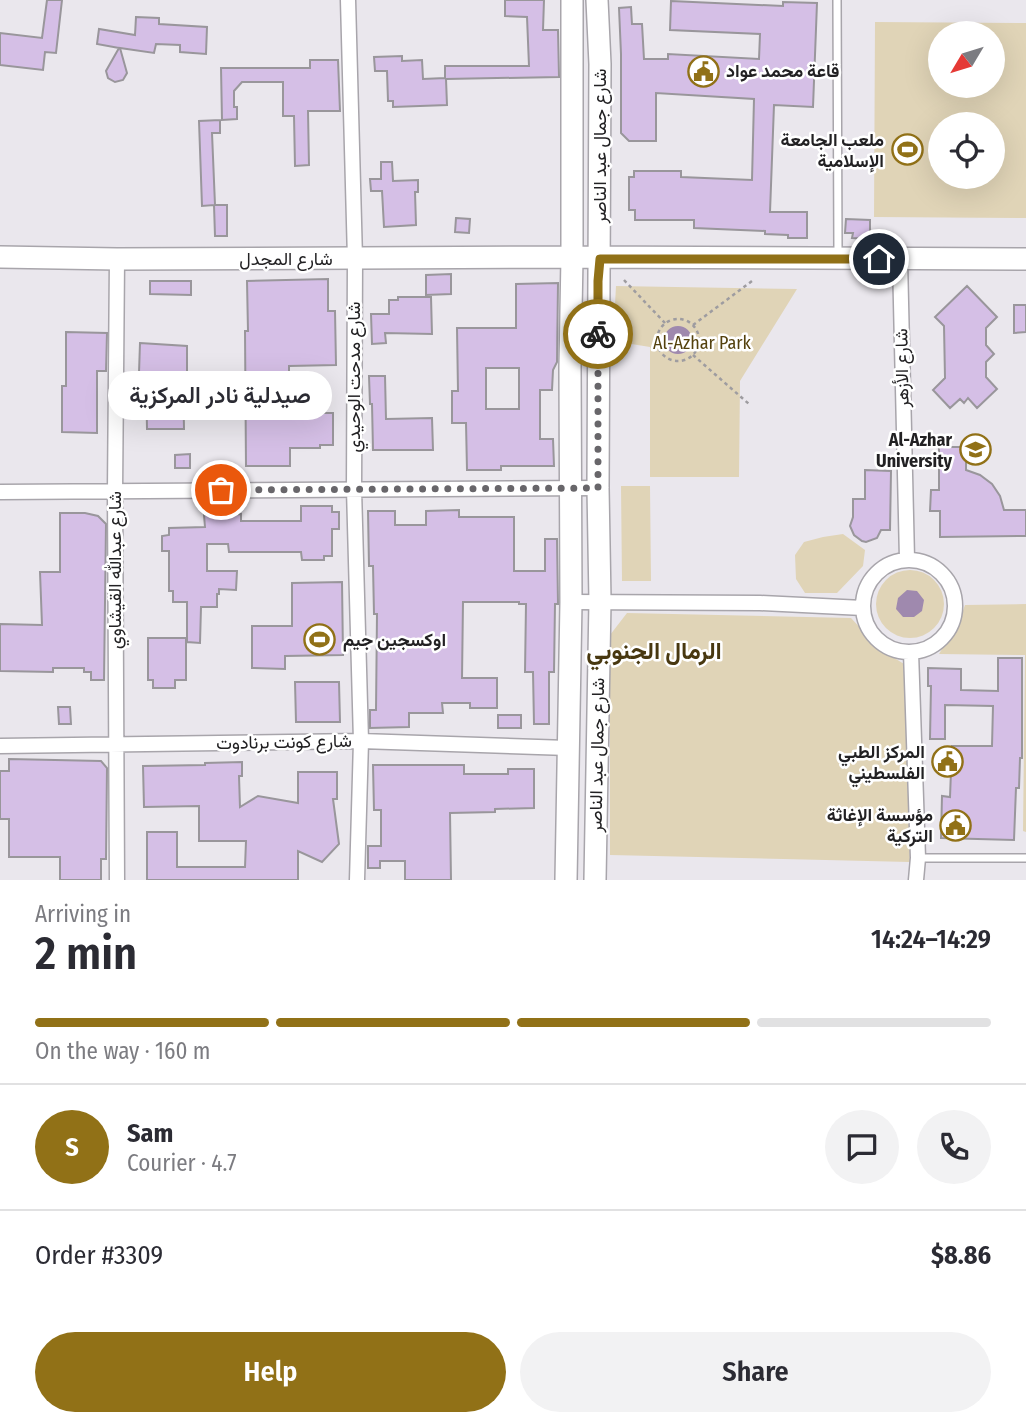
<!DOCTYPE html>
<meta charset="utf-8">
<style>
body{margin:0;font-family:"Fira Sans Condensed",Vazirmatn,sans-serif;background:#f2f2f3;color:#2b2b33;height:100vh;display:flex;flex-direction:column;font-size:26px;white-space:nowrap}
*{box-sizing:border-box;margin:0}
p{font-size:23px;color:#7c7c81}
.icon{flex:none;width:38px;height:38px;fill:none;stroke:currentColor;stroke-width:2;stroke-linecap:round;stroke-linejoin:round}
.map{position:relative;height:880px;overflow:hidden}
.panel{display:flex;flex-direction:column;background:#fff;flex:1}
.panel>*{flex:none}
.needle{width:46px;rotate:232deg}
.controls{position:absolute;left:928px;top:21px;display:grid;gap:14px}
.controls a{display:grid;place-items:center;width:77px;height:77px;border-radius:50%;background:#fff;box-shadow:0 7px 28px #0002;font-size:35px}
.pin{position:absolute;display:grid;place-items:center;width:60px;height:60px;color:#fff;margin:-30px;border:4px solid #fff;border-radius:50%;box-shadow:0 2px 7px #0007}
.courier{position:absolute;display:grid;place-items:center;width:70px;height:70px;margin:-35px;border:5px solid #917117;border-radius:50%;background:#fff;color:#222;box-shadow:0 2px 9px #0007}
.bubble{position:absolute;height:49px;border-radius:24px;background:#fff;box-shadow:0 7px 28px #0002;font-size:23px;font-weight:600;line-height:49px;text-align:center}
.headline em{font-style:normal;font-weight:600}
.headline div{display:flex;flex-direction:column-reverse}
.headline{display:flex;align-items:center;justify-content:space-between;height:119px;padding:0 35px}
h1{font-size:46px;font-weight:600;line-height:52px}
.bar{display:grid;grid-template-columns:repeat(4,1fr);gap:10px 7px;align-content:center;height:84px;padding:0 35px}
.bar i{height:9px;border-radius:5px;background:#e1e1e2}
.bar .selected{background:#917117}
.bar p{grid-column:span 4}
.line{display:flex;align-items:center;gap:18px;padding:0 35px;border-top:2px solid #e1e1e2}
.line div{flex:1}
.round{display:grid;place-items:center;flex:none;width:74px;height:74px;border-radius:37px;background:#f2f2f3}
.button{display:flex;gap:14px;margin-top:auto;padding:14px 35px}
.button a{flex:1;height:80px;border-radius:42px;background:#917117;color:#fff;font-size:28px;font-weight:600;line-height:80px;text-align:center}
.button a+a{background:#f2f2f3;color:#2b2b33}
.map>svg:first-child{display:block}
.green{fill:#e0d4b7;fill-rule:evenodd}
.water{fill:#9f89ae}
.building{fill:#d5bfe6;stroke:#99969b;stroke-width:2;fill-rule:evenodd}
.lines{fill:none;stroke-linecap:round;stroke-linejoin:round}
.lane-casing{stroke:#a8a5ab;stroke-width:10}
.street-casing{stroke:#a8a5ab;stroke-width:17}
.secondary-casing{stroke:#a8a5ab;stroke-width:24}
.path{stroke:#9e9ca0;stroke-width:2.5;stroke-dasharray:3.5 3.5;stroke-linecap:butt}
.lane{stroke:#fff;stroke-width:7}
.street{stroke:#fff;stroke-width:14}
.secondary{stroke:#fff;stroke-width:21}
.done{stroke:#68666a;stroke-width:7;stroke-dasharray:0 12.6}
.route{stroke:#917117;stroke-width:9}
.labels{text-anchor:middle;stroke-width:5;stroke-linejoin:round;paint-order:stroke}
.poi-label{font-size:18px;font-weight:bold;fill:#222123;stroke:#fff;text-anchor:end}
.street-label{font-size:18px;fill:#222123;stroke:#fff}
.park-label{font-size:18px;fill:#54410d;stroke:#fff}
.district-label{font-size:24px;font-weight:bold;fill:#483810;stroke:#fff}
</style>
<div class="map">
<svg width="1026" height="880" viewBox="0 0 1026 880">
<rect width="100%" height="100%" fill="#eae7ed"/>
<path class="green" d="M875 22 1026 23V218L874 217ZM940 33H992V86H940ZM940 124H992V177H940Z
M616 286 797 289 740 381 739 477H650V347L613 341Z
M621 486H650L651 581H622Z
M843 534 865 550 863 566 837 593H805L796 579 795 555 804 542 823 537Z
M876 604a34 34 0 1 1 68 0a34 34 0 1 1-68 0Z
M1026 604V832L1023 831 1025 655 939 654 960 619 965 605Z
M627 613 851 618 880 649 904 664 910 862 610 855V635Z"/>
<path class="water" d="M664 340a14 14 0 1 1 28 0a14 14 0 1 1-28 0Z
M907 590 917 591 924 600 922 611 914 617H903L896 609 898 598Z"/>
<path class="building" d="M47 0H62L56 53 45 52 43 70 0 65V33L42 38Z
M505 0H544L543 30H558L559 77 446 79 447 105 393 107V101H388L387 71H375L374 57 402 56V61L422 60 423 79 445 78V66H529L527 17 505 16Z
M671 1 783 6V2L817 3 813 107 774 105 770 212H807V238H788V235L765 234V231L694 228V220H635V210H629V177H634V171H681V177L752 180 754 99 656 93V141H629L621 133V54L619 8 631 7 632 24H642L644 59H668V54L759 59 760 34 670 30Z
M136 17 159 18V24L207 27 206 54 180 52V45L156 44 154 53 120 48 127 73 123 80 115 82 108 78 106 71 119 48 97 44 99 29 135 35Z
M310 60H338L340 111H308L309 165 295 166 294 116H283V82H242L234 91V107H237V119L222 120 221 68H310Z
M220 120V133H212L215 205H227V236H215L214 205 202 206 199 121Z
M381 162H392L393 181 418 180V192H415L416 225 384 227 382 191H371L370 179H381Z
M456 218 470 219 469 233 455 232Z
M846 219 870 220V239L852 238 853 233H845Z
M451 274V294L426 295V275Z
M328 279V311H335L336 365 289 366V413H333V445H320V448H290V466H246L245 331H248L247 281Z
M150 281H191V295L150 294Z
M558 283 557 362 553 370 552 390H540V439H553L554 466H501V470H467L466 423H452V391H458L457 328H516V284ZM486 368H519V409H486Z
M967 286 997 317 986 328V345L994 354 986 362V377L997 389 977 408 968 398 964 403 960 399 950 408 933 390 945 378 944 326 935 317Z
M398 297H431L432 334 385 333 386 343 372 344 371 314H389V300H398Z
M1014 305H1026V332L1014 333Z
M66 332 107 333 106 371H97V433L62 432V386H66Z
M140 343 187 346V372H183L184 429H147L146 374 139 373Z
M369 376H385L386 419 432 418 433 450H373L372 404H370Z
M939 447H966V470L980 475 992 484 1000 496 1004 510H1026V536L940 537V511H930L931 490H939Z
M190 454V468H175V455Z
M865 470 891 471 890 530H881L877 538 866 542 862 541 854 535 850 526 853 517V499H865Z
M301 506H332V512H339V529H332V556H324V560H302L301 552H229L228 544H207V571H237L236 590 219 589V594H217V607H201L200 643 187 642V602H173V591H169V551H162V536L169 535V528L205 527 204 515 241 514V521H301Z
M459 510V517H514V571H545V539H557L558 604H555L554 672H549V724H534L533 672H525L526 604H519V602H463L462 678H497V708H470V703H442L443 713H409V727L370 728V710H376L377 614H374L373 566H369L368 511H395V525H426V511Z
M60 513H85L98 516 106 524 104 680H91V672H84V668H53V672L0 671V624L42 625 40 572H60Z
M342 582 343 655 285 656V669L252 668V626H292V583Z
M148 638H186V680H175V688H153V680H148Z
M998 658H1022V758H1020L1019 788H1016L1014 840 941 838 942 796 950 797 952 746H992L993 706 945 705V739H930L931 686H928V668L961 669V690L998 691Z
M295 682H339L340 722H296Z
M58 707H70L71 724H59Z
M498 715H521V728H498Z
M9 759 101 761 107 768 106 859H101V880H60V857H9V819H0V771H9Z
M242 762V776H239L240 807 258 796 298 803V772H337V799H333L339 844 322 862 298 851V880H147V832H177V867H245L246 841H199V806L144 807 143 766 205 765V763Z
M373 765H464V774H508V769H534V808L495 809V812L450 813 451 880H405V861H380V868H368V846H381V810H374Z"/>
<g class="lines">
<defs>
<path id="lane" d="M837 0 838 254
M918 858H1026"/>
<path id="street" d="M348 0 355 259 354 489 361 741 357 880
M117 259 115 491 117 880
M900 260 907 559
M0 492 598 488
M863 606a46 46 0 1 1 92 0a46 46 0 1 1-92 0Z
M571 602 760 603 863 608
M911 652 918 858 916 880
M0 746 361 741 568 748"/>
<path id="secondary" d="M0 257 117 259 572 257 1026 259
M566 880 571 602 570 367 572 257V0
M595 880 600 601 598 488 600 64 597 0"/>
</defs>
<use href="#lane" class="lane-casing"/>
<use href="#street" class="street-casing"/>
<use href="#secondary" class="secondary-casing"/>
<path class="path" d="M624 280 665 323
M657 340a21 21 0 1 1 42 0a21 21 0 1 1-42 0Z
M693 325 752 281
M693 355 749 404"/>
<use href="#lane" class="lane"/>
<use href="#street" class="street"/>
<use href="#secondary" class="secondary"/>
</g>
<g class="lines">
<path class="done" d="M221 490 598 488V334"/>
<path class="route" d="M598 334V281L600 259H879"/>
</g>
<defs>
<symbol id="civic-ring" viewBox="-11 -11 22 22"><circle r="9.5" fill="#fff" stroke="#917117" stroke-width="1.5"/><path d="M-.6-6.5H3V-4.5H.6V-3L4-1V1h2V6H-6V1h2V-1L-.6-3ZM-1.2 2.5V6h2.4V2.5Z" fill="#917117"/></symbol>
<symbol id="stadium-ring" viewBox="-11 -11 22 22"><circle r="9.5" fill="#fff" stroke="#917117" stroke-width="1.5"/><path d="M0-5a6.5 5 0 1 0 0 10a6.5 5 0 1 0 0-10ZM-3.5-1.8h7v3.6h-7Z" fill="#917117"/></symbol>
<symbol id="university-ring" viewBox="-11 -11 22 22"><circle r="9.5" fill="#fff" stroke="#917117" stroke-width="1.5"/><path d="M0-5L7-2L0 1L-7-2ZM-4 1L0 2.5L4 1V4Q0 6-4 4Z" fill="#917117"/></symbol>
</defs>
<g fill-rule="evenodd">
<use href="#civic-ring" x="686" y="54" width="35" height="35"/>
<use href="#stadium-ring" x="890" y="132" width="35" height="35"/>
<use href="#university-ring" x="958" y="432" width="35" height="35"/>
<use href="#stadium-ring" x="302" y="622" width="35" height="35"/>
<use href="#civic-ring" x="930" y="744" width="35" height="35"/>
<use href="#civic-ring" x="938" y="808" width="35" height="35"/>
</g>
<g class="labels">
<g class="poi-label">
<text x="726" y="77" text-anchor="start">قاعة محمد عواد</text>
<text x="884" y="146">ملعب الجامعة<tspan x="884" dy="21">الإسلامية</tspan></text>
<text x="952" y="446">Al-Azhar<tspan x="952" dy="21">University</tspan></text>
<text x="343" y="646" text-anchor="start">اوكسجين جيم</text>
<text x="925" y="758">المركز الطبي<tspan x="925" dy="21">الفلسطيني</tspan></text>
<text x="933" y="821">مؤسسة الإغاثة<tspan x="933" dy="21">التركية</tspan></text>
</g>
<g class="street-label">
<text transform="translate(600 146) rotate(-90)" y="6">شارع جمال عبد الناصر</text>
<text x="286" y="265">شارع المجدل</text>
<text transform="translate(902 368) rotate(-91)" y="6">شارع الأزهر</text>
<text transform="translate(354 377) rotate(-90)" y="6">شارع مدحت الوحيدي</text>
<text transform="translate(115 570) rotate(-90)" y="6">شارع عبدالله القيشاوي</text>
<text transform="translate(284 742) rotate(-1)" y="6">شارع كونت برنادوت</text>
<text transform="translate(597 755) rotate(-89)" y="6">شارع جمال عبد الناصر</text>
</g>
<g class="park-label">
<text x="702" y="349">Al-Azhar Park</text>
</g>
<g class="district-label">
<text x="654" y="659">الرمال الجنوبي</text>
</g>
</g>
</svg>
<div class="controls">
<a><svg class="needle" viewBox="-14 -14 28 28"><path d="M0-13l5 13h-10z" fill="#e53935"/><path d="M0 13l5-13h-10z" fill="#7c7c81"/></svg></a>
<a><svg class="icon" aria-label="locate" viewBox="0 0 24 24"><circle cx="12" cy="12" r="6"/><path d="M12 2v4M12 18v4M2 12h4M18 12h4"/></svg></a>
</div>
<div class="pin" style="left:221px;top:490px;background:#ea580c"><svg class="icon" aria-label="bag" viewBox="0 0 24 24"><path d="M5 8h14l-1 12H6zM9 8a3 3 0 0 1 6 0"/></svg></div>
<div class="pin" style="left:879px;top:259px;background:#1f2937"><svg class="icon" aria-label="home" viewBox="0 0 24 24"><path d="M3 11l9-7 9 7M6 9v11h12V9"/></svg></div>
<div class="courier" style="left:598px;top:334px"><svg class="icon" aria-label="bike" viewBox="0 0 24 24"><circle cx="6" cy="16" r="4"/><circle cx="18" cy="16" r="4"/><path d="M6 16l4-8h5l3 8M10 8l3 8H6M13 5h3"/></svg></div>
<div class="bubble" style="left:108px;top:371px;width:224px">صيدلية نادر المركزية</div>
</div>
<section class="panel">
<div class="headline"><div><h1>2 min</h1><p>Arriving in</p></div><em>14:24–14:29</em></div>
<div class="bar"><i class="selected"></i><i class="selected"></i><i class="selected"></i><i></i><p>On the way · 160 m</p></div>
<div class="line" style="height:126px"><b class="round" style="background:#917117;color:#fff">S</b><div><b>Sam</b><p>Courier · 4.7</p></div><a class="round"><svg class="icon" aria-label="chat" viewBox="0 0 24 24"><path d="M4 5h16v11H9l-5 4z"/></svg></a><a class="round"><svg class="icon" aria-label="phone" viewBox="0 0 24 24"><path d="M5 4h4l2 5-3 2q2 4 5 5l2-3 5 2v4C11 20 4 13 5 4z"/></svg></a></div>
<div class="line" style="height:91px"><div>Order #3309</div><b>$8.86</b></div>
<div class="button"><a>Help</a><a>Share</a></div>
</section>
